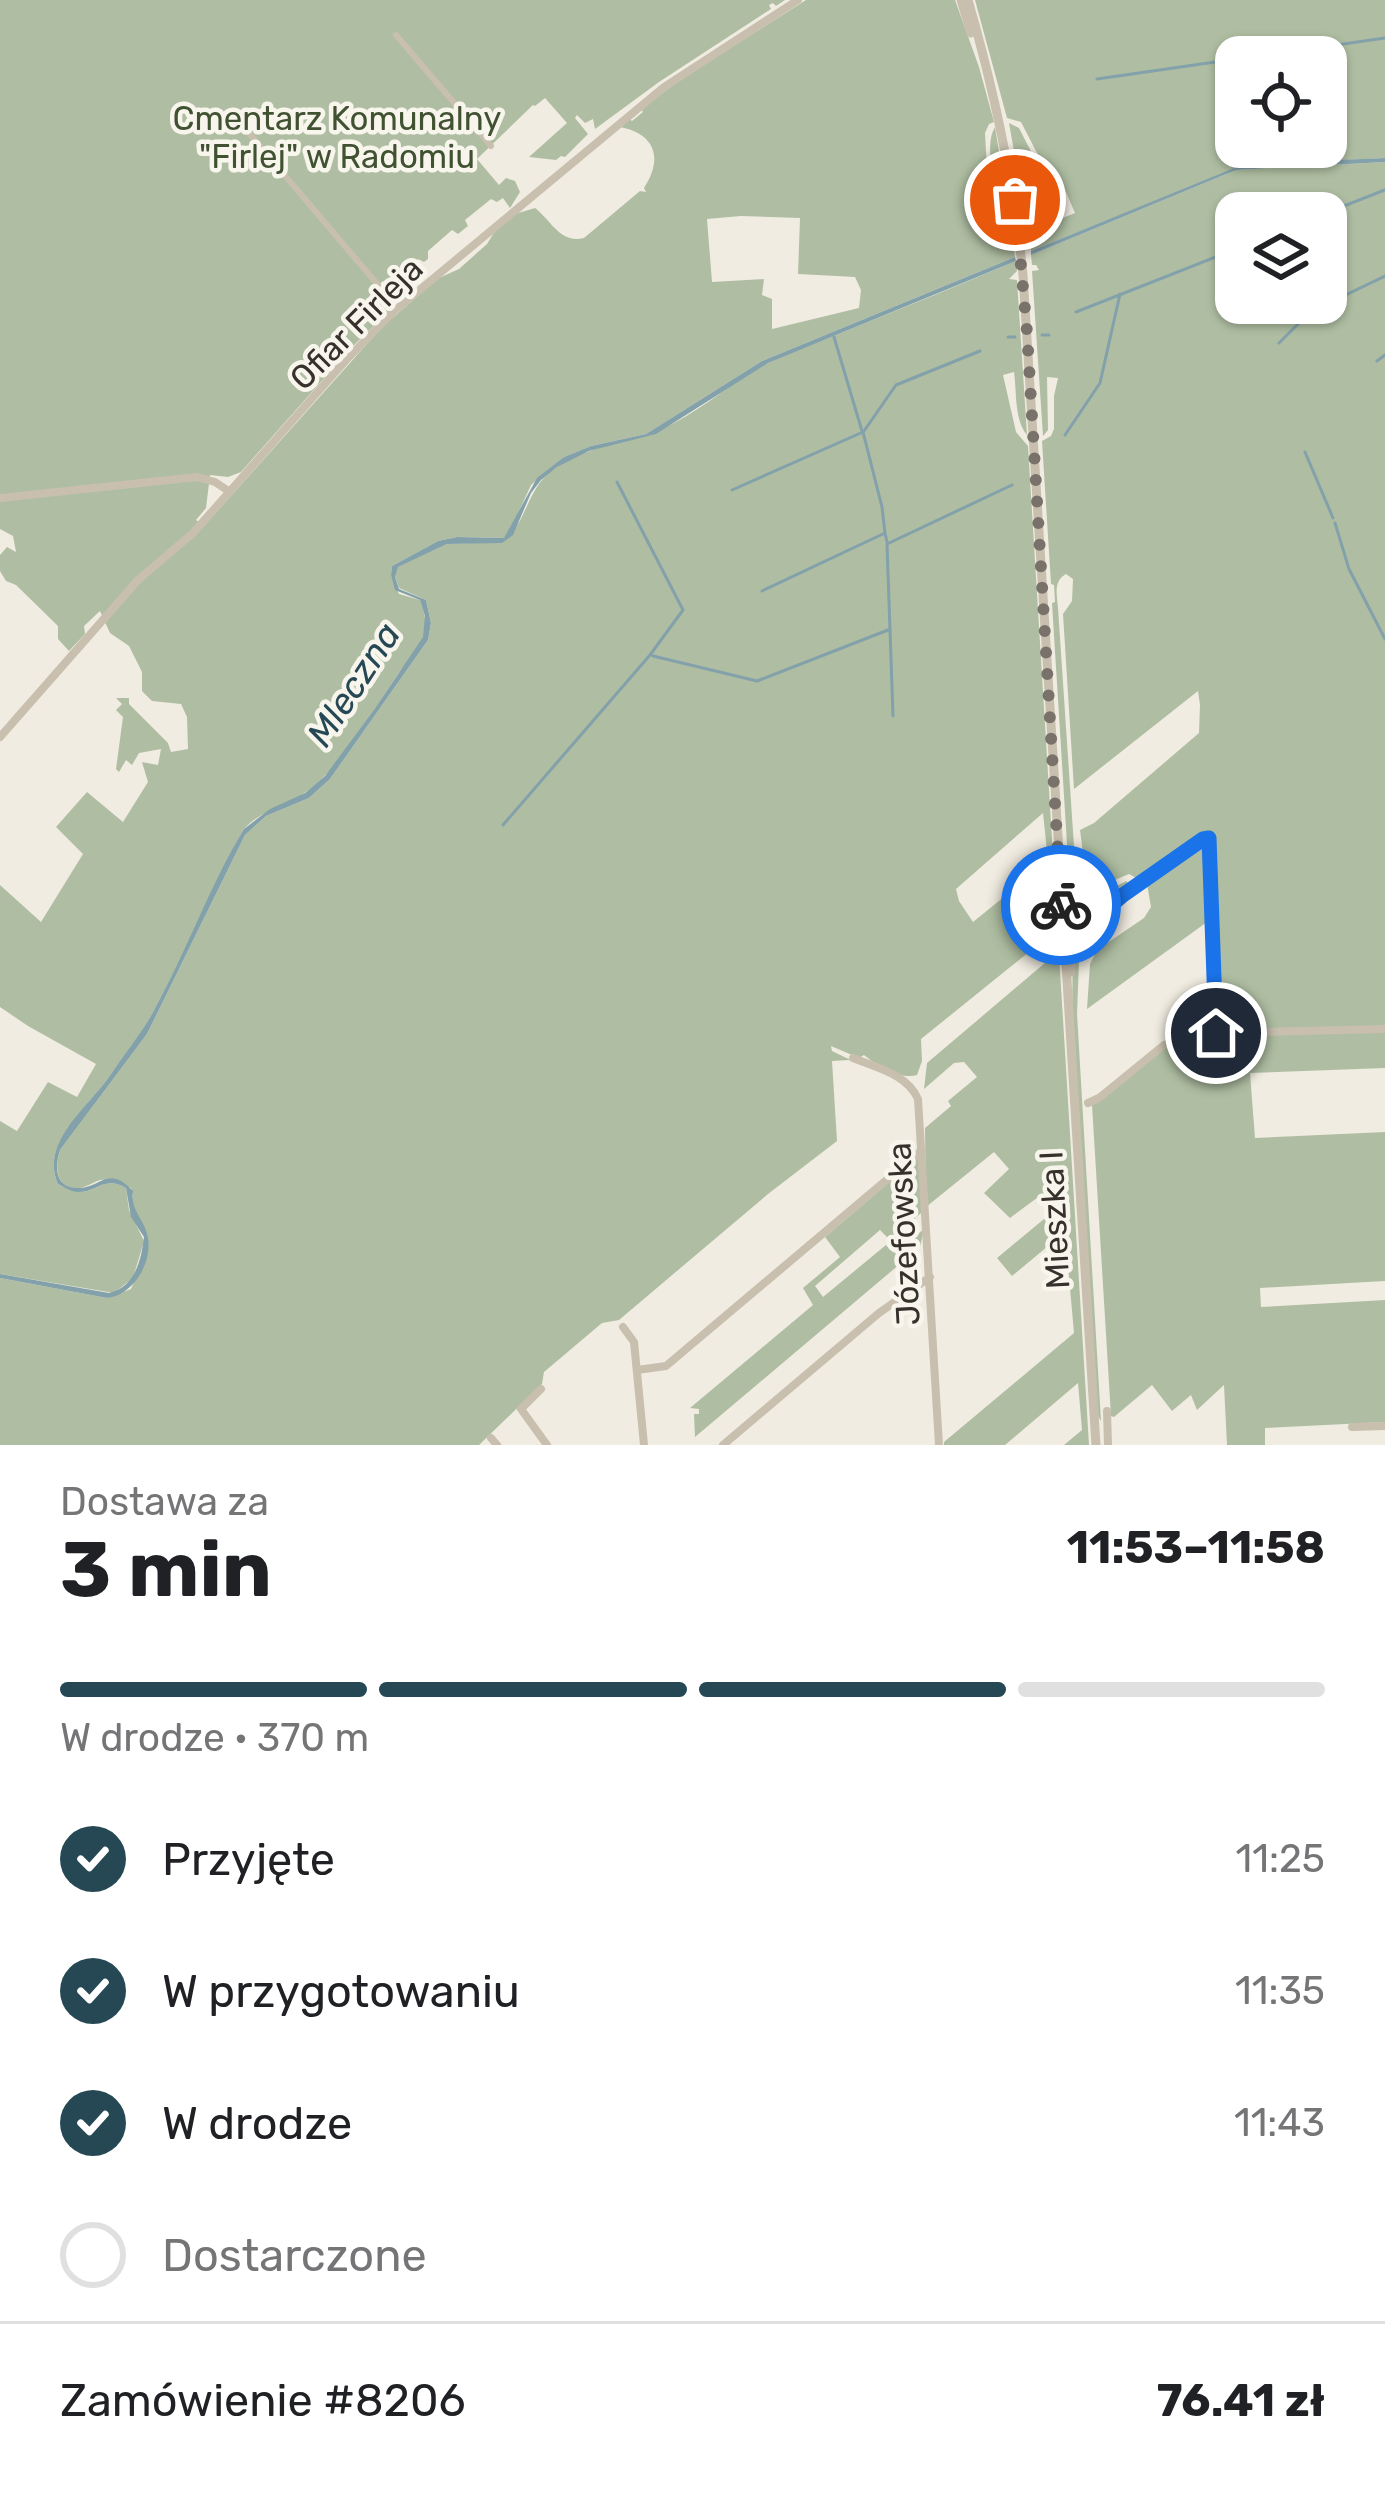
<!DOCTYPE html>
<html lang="pl">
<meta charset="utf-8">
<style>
body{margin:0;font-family:Rubik,sans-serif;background:#f6f6f6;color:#202124;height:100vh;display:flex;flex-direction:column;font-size:45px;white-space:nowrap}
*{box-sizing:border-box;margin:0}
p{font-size:39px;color:#757577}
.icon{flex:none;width:66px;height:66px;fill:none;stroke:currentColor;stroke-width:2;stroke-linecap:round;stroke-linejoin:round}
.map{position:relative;height:1445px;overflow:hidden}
.drawer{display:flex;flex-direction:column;background:#fff;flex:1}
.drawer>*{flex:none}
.fabs{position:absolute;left:1215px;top:36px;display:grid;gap:24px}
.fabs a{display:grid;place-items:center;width:132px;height:132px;border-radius:24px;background:#fff;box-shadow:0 3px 9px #0004;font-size:60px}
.pin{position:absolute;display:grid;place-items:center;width:102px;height:102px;color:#fff;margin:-51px;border:6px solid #fff;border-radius:50%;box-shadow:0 3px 12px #0007}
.courier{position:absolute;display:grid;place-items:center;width:120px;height:120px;margin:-60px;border:9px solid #1a73e8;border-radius:50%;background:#fff;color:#222;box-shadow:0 3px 15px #0007}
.head em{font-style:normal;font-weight:700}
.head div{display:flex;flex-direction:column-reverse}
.head{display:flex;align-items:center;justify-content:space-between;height:204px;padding:0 60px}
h1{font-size:78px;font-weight:700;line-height:90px}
.bar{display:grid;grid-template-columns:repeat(4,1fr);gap:18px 12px;align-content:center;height:144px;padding:0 60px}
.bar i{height:15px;border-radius:9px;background:#e0e0e0}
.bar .active{background:#254854}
.bar p{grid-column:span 4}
.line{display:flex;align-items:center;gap:30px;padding:0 60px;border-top:3px solid #e0e0e0}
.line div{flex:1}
ol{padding:0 60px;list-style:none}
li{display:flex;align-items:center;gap:36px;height:132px}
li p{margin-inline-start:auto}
li .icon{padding:12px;border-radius:50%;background:#254854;color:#fff;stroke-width:4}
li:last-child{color:#757577}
li i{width:66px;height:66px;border:6px solid #e0e0e0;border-radius:50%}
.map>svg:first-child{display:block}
.green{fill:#afbea2;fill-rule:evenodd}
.water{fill:#83a1ab}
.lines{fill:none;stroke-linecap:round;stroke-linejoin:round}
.stream{stroke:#83a1ab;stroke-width:3}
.pedestrian{stroke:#c8bfae;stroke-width:6}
.minor{stroke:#c8bfae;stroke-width:8}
.tertiary{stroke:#c8bfae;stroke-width:9}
.done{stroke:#78726b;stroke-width:12;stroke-dasharray:0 21.6}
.route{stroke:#1a73e8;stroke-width:15}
.labels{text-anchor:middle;stroke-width:9;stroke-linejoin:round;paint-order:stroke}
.park-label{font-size:33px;fill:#405232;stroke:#f8f5ed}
.street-label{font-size:33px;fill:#37312b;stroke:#f8f5ed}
.water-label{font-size:36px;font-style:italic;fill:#254854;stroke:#f8f5ed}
</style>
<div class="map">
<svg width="1385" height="1445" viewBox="0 0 1385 1445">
<rect width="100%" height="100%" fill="#f1ece1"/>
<path class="green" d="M0 0H785L776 6 773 3 769 5 771 9 659 82 595 129 593 119 585 123 577 115 575 118 588 134 565 157 561 156 556 160 529 157 567 123 545 98 535 106 533 105 477 159 499 185 506 178 515 181 520 192 510 208 503 198 497 202 491 199 465 220 468 226 458 234 452 230 428 251V259L424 262 418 259 392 281 394 286 390 289 383 281 376 287 390 305 389 311 350 349 241 472 228 477 210 475 206 508 196 520 204 526 383 326 439 278 459 269 487 244 495 231 515 214 535 208C552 221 560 244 584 238L640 191 646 192 644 188C663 159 656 134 620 127L629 119 632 121 643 112 641 109 680 80 806 0H955L979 67 994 122 989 124 985 133 989 206H1001L999 195 995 191C993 172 985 144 995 127L1014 244 1006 245 1014 250 1015 257 762 361 646 434 591 446 564 457 531 485 509 533 504 538 457 537 438 541 392 566 391 575 399 594 420 600C424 611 428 624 424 636 419 649 406 663 398 674 374 710 341 767 307 791 287 807 262 809 244 829 210 888 187 953 153 1012 141 1034 125 1054 111 1074 90 1106 39 1142 58 1184 62 1186 73 1191 77 1192 98 1193 104 1175 126 1188L129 1210 144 1241 133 1278 114 1293 0 1274V1121L17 1131 48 1082 77 1097 96 1064 28 1026 0 1007V885L41 922 83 854 56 827 87 792 123 822 148 782 142 762 158 765 161 749 139 753 132 765 126 760 119 772 116 769 123 717 116 710 122 704 116 698H129V704L168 743 171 752 188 749 187 717 181 704 152 701 142 691V672L129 646 110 633 100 611 84 626 85 634 69 651 58 639V626L16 585 6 581 0 571V555L7 547 16 552 13 536 0 529ZM741 216 800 218 798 274 855 277 861 290 859 308 772 329V299L762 295 764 279 712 282 707 219Z
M975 0H1385V158L1244 165 1031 251 1030 244 1036 235H1029L1028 230 1009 123 1019 128 1041 171 1038 176C1043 192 1041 210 1050 223L1075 213 1066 192 1052 182 1021 122 1007 118ZM1236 57H1326V147H1236Z
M1385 162V1068L1250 1073 1255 1138 1385 1132V1281L1260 1288 1261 1307 1385 1300V1422L1265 1428V1445H1227L1224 1385 1197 1410 1191 1395 1172 1411 1152 1385 1114 1417 1111 1416 1092 1105 1167 1046 1211 1036 1207 922 1087 1009 1090 964 1097 950 1144 918 1151 907 1147 884 1204 843 1208 846 1213 841 1209 834 1205 833 1138 879 1129 874 1098 887H1090L1087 883 1080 830 1094 823 1199 733 1200 705 1198 691 1074 789 1063 614 1072 601 1073 579 1066 574C1053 581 1057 595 1058 608L1076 876 1080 890 1087 896 1104 893 1126 881 1131 885 1081 913 1074 888 1067 844 1052 603 1055 602 1054 585 1051 584 1042 441 1051 436 1054 429V396L1058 378 1047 377 1048 430 1043 436 1032 271 1039 270 1036 265H1032L1031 255 1236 170ZM1236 213H1326V303H1236Z
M1016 261 1017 271 1009 279 1017 280 1027 435C1014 419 1017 393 1014 372L1003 375 1016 432 1028 446 1089 1445H1064L1082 1430 1078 1383 1005 1445H944V1442L1074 1333 1065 1232 1012 1276 997 1258 1056 1209 1041 1195 1010 1218 984 1193 1009 1169 994 1152 926 1207 925 1128 951 1106 948 1101 977 1077 964 1062 954 1063 924 1089 927 1063 1052 957 1050 935 921 1039 922 1061 917 1075C900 1080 877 1066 864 1055L859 1058 831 1046 832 1051 863 1066 849 1060 832 1061 837 1141 768 1194 619 1320 602 1323 544 1372 542 1384 479 1445H0V1278L107 1298 131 1289 147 1252 143 1226 131 1205 133 1196 131 1188C121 1184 111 1179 100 1180 93 1182 87 1187 80 1188 55 1190 55 1167 60 1150L147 1034 245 835 266 816 309 798 330 779 428 640 431 623 426 600 399 588 395 577 397 567 447 544 502 542C527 525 526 488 554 469 590 443 636 444 674 423 707 406 735 380 768 363 795 350 825 340 853 328 907 306 962 284 1016 261ZM1043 813 1048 861 973 922 959 901 956 889Z
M1087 929 1089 935 1079 961 1077 1014 1101 1421 1098 1416 1072 1018 1073 943 1076 937Z
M918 1158 922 1212 891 1241 880 1230 815 1286 823 1297 886 1245 894 1253 924 1229 920 1247 695 1437 694 1414H699V1409L690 1408 813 1305 803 1288 840 1257 825 1237Z"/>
<path class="water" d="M1385 158V162L1236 170 1031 255V251L1244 164Z
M1015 257 1016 261 768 363 656 434 589 451 557 467 541 480 531 493 513 535 502 543 447 544 398 567 395 577 399 589 426 600 431 623 428 640 330 779 309 798 266 816 245 835 147 1034 60 1150C55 1166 54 1188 78 1188 101 1188 108 1164 133 1191 130 1211 145 1219 148 1238 152 1264 133 1295 107 1298L0 1278V1274L109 1293C135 1287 141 1261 144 1237L131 1217 126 1188C104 1175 97 1193 77 1192 72 1192 62 1186 58 1184 39 1141 90 1106 111 1074 125 1053 141 1034 153 1012 186 953 209 887 244 829L270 809 305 793 325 776 374 710 423 637 425 616 420 600 395 590 391 575 392 566 438 541 457 537 504 538 537 478 564 457 591 446 646 434 762 361Z"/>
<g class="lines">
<path class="stream" d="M1252 57 1385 38
M1097 79 1236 59
M1326 213 1385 190
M1076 312 1236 249
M1042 335H1049
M834 337 862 431
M1008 337H1015
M1279 343 1310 312 1385 276
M1377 361 1385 355
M864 431 896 385 980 351
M1065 435 1100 383 1120 294
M1305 452 1333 518
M732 490 863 432 882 507 885 533
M1335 523 1349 569 1385 639
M762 591 885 533 887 542
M653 656 757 681 888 630
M893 716 887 544 1012 485
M503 825 650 655 683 610 617 482"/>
<path class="pedestrian" d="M396 35 491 146
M247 131 378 285"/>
<path class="minor" d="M0 498 197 477 215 482 230 492
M0 737 138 580 193 533 346 360 393 312 664 87 798 0
M1068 923 1139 886 1203 839 1209 838 1216 1033
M1063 929C1085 935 1101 917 1116 902
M853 1058C877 1068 907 1074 918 1099L939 1445
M1088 1103 1099 1098 1164 1045 1188 1037 1216 1033 1385 1029
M623 1327 634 1342 644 1445
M637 1370 666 1366 922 1150
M541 1389 521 1409 547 1445
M1107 1411 1108 1445
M1352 1427 1385 1426
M491 1438 497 1445
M723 1445 879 1313 930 1277"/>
<path class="tertiary" d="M961 0 971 33
M968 0C994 90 1014 182 1023 275L1096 1445
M1064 869 1071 972"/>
</g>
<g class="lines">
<path class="done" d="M1015 200 1027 332 1061 905"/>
<path class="route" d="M1061 905 1062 928 1075 931 1087 926 1123 895 1203 839 1209 838 1216 1033"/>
</g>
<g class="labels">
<g class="park-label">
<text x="337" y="130">Cmentarz Komunalny<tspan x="337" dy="38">"Firlej" w Radomiu</tspan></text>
</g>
<g class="street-label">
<text transform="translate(356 323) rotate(-45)" y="12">Ofiar Firleja</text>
<text transform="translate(1054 1220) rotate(-93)" y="12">Mieszka I</text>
<text transform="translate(903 1234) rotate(-93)" y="12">Józefowska</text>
</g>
<g class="water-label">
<text transform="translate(353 684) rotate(-57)" y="13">Mleczna</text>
</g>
</g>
</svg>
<div class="fabs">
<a><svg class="icon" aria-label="locate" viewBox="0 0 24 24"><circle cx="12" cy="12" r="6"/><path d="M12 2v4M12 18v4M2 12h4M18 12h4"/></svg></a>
<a><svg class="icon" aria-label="layers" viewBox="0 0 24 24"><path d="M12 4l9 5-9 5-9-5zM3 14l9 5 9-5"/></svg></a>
</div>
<div class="pin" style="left:1015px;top:200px;background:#ea580c"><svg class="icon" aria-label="bag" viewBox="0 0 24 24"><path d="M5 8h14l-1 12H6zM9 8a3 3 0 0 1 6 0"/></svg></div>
<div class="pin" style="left:1216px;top:1033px;background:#1f2937"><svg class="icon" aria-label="home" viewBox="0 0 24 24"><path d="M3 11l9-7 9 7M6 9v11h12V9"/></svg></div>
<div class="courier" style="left:1061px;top:905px"><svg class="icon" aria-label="bike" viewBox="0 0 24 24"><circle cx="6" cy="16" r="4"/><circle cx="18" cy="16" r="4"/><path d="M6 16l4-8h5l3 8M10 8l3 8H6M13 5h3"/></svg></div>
</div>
<section class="drawer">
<div class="head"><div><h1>3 min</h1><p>Dostawa za</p></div><em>11:53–11:58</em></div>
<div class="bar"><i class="active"></i><i class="active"></i><i class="active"></i><i></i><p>W drodze · 370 m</p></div>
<ol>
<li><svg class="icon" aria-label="check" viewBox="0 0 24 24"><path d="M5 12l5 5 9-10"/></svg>Przyjęte<p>11:25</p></li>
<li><svg class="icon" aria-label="check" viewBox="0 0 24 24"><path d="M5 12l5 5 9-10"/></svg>W przygotowaniu<p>11:35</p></li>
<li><svg class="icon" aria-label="check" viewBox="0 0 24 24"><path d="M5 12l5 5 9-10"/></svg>W drodze<p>11:43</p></li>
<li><i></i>Dostarczone</li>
</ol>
<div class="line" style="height:156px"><div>Zamówienie #8206</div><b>76.41 zł</b></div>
</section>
